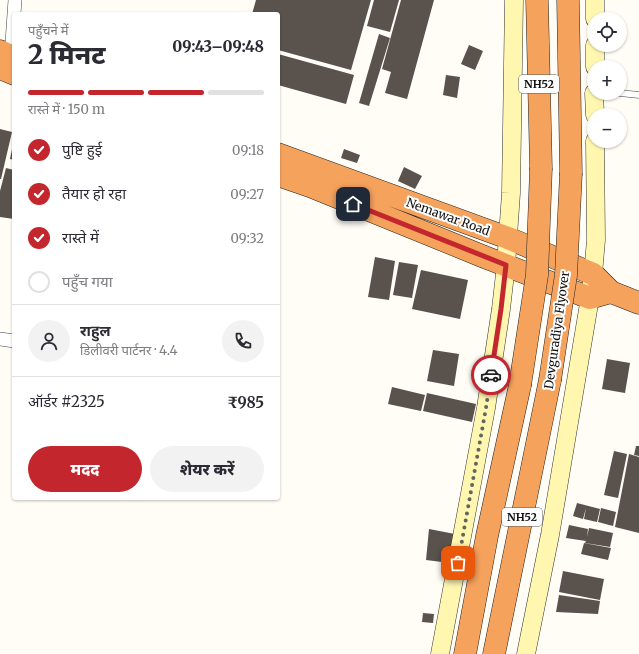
<!DOCTYPE html>
<html lang="hi">
<meta charset="utf-8">
<style>
body{margin:0;font-family:Merriweather,"Noto Sans Devanagari",serif;background:#f2f2f3;color:#2b2b33;height:100vh;display:flex;flex-direction:column;font-size:15px;white-space:nowrap}
*{box-sizing:border-box;margin:0}
p{font-size:13px;color:#7c7c81}
.icon{flex:none;width:22px;height:22px;fill:none;stroke:currentColor;stroke-width:2;stroke-linecap:round;stroke-linejoin:round}
.map{position:relative;flex:1;overflow:hidden}
.panel{position:absolute;left:12px;top:12px;width:268px;height:488px;display:flex;flex-direction:column;background:#fff;border-radius:4px;box-shadow:0 1px 3px #0004}
.panel>*{flex:none}
.fabs{position:absolute;left:587px;top:12px;display:grid;gap:8px}
.fabs a{display:grid;place-items:center;width:40px;height:40px;border-radius:50%;background:#fff;box-shadow:0 1px 3px #0004;font-size:20px}
.pin{position:absolute;display:grid;place-items:center;width:34px;height:34px;color:#fff;margin:-17px;border-radius:8px;box-shadow:0 2px 6px #0006}
.courier{position:absolute;display:grid;place-items:center;width:40px;height:40px;margin:-20px;border:3px solid #c4262e;border-radius:50%;background:#fff;color:#222;box-shadow:0 1px 5px #0007}
.summary em{font-style:normal;font-weight:800}
.summary div{display:flex;flex-direction:column-reverse}
.summary{display:flex;align-items:center;justify-content:space-between;height:68px;padding:0 16px}
h1{font-size:26px;font-weight:800;line-height:30px}
.bar{display:grid;grid-template-columns:repeat(4,1fr);gap:6px 4px;align-content:center;height:48px;padding:0 16px}
.bar i{height:5px;border-radius:3px;background:#e1e1e2}
.bar .on{background:#c4262e}
.bar p{grid-column:span 4}
.line{display:flex;align-items:center;gap:10px;padding:0 16px;border-top:1px solid #e1e1e2}
.line div{flex:1}
.round{display:grid;place-items:center;flex:none;width:42px;height:42px;border-radius:21px;background:#f2f2f3}
ol{padding:0 16px;list-style:none}
li{display:flex;align-items:center;gap:12px;height:44px}
li p{margin-inline-start:auto}
li .icon{padding:4px;border-radius:50%;background:#c4262e;color:#fff;stroke-width:4}
li:last-child{color:#7c7c81}
li i{width:22px;height:22px;border:2px solid #e1e1e2;border-radius:50%}
.primary-button{display:flex;gap:8px;margin-top:auto;padding:8px 16px}
.primary-button a{flex:1;height:46px;border-radius:24px;background:#c4262e;color:#fff;font-size:16px;font-weight:800;line-height:46px;text-align:center}
.primary-button a+a{background:#f2f2f3;color:#2b2b33}
.map>svg:first-child{display:block}
.building{fill:#5a524d}
.lines{fill:none;stroke-linecap:round;stroke-linejoin:round}
.lane-casing{stroke:#444;stroke-width:7}
.street-casing{stroke:#444;stroke-width:14}
.secondary-casing{stroke:#333;stroke-width:19}
.highway-casing{stroke:#222;stroke-width:23}
.lane{stroke:#fff;stroke-width:6}
.street{stroke:#fff;stroke-width:13}
.secondary{stroke:#fff6b0;stroke-width:18}
.highway{stroke:#f5a25d;stroke-width:22}
.highway-bridge-casing{stroke:#222;stroke-width:23;stroke-linecap:butt}
.highway-bridge{stroke:#f5a25d;stroke-width:22}
.done{stroke:#646461;stroke-width:4;stroke-dasharray:0 7.2}
.route{stroke:#c4262e;stroke-width:5}
.labels{text-anchor:middle;stroke-width:4;stroke-linejoin:round;paint-order:stroke}
.shield{fill:#fff;stroke:#585858;stroke-width:1}
.shield-label{font-size:11px;font-weight:bold;fill:#111}
.street-label{font-size:12px;fill:#111;stroke:#fff}
</style>
<div class="map">
<svg width="639" height="654" viewBox="0 0 639 654">
<rect width="100%" height="100%" fill="#fffdf5"/>
<path class="building" d="M256 0H371L351 70 278 50V14H252Z
M374 0H399L390 32 367 26Z
M401 0H434L407 99 385 93 391 72 382 69Z
M379 34 390 38 369 106 359 103Z
M469 45 483 51 475 70 461 64Z
M278 54 354 75 346 104 278 85Z
M446 75 460 77 457 98 443 95Z
M0 129 12 132 1 179H0Z
M13 144 14 145V160L10 159Z
M344 149 360 155 357 163 341 158Z
M404 167 422 176 415 189 398 181Z
M6 168 14 170V219L0 217V191Z
M375 257 395 261 389 300 368 297Z
M399 262 418 265 412 298 393 295Z
M421 270 468 280 460 319 412 309Z
M433 350 459 354 454 386 427 381Z
M607 359 630 363 625 393 602 389Z
M392 387 425 395 421 411 388 404Z
M427 393 476 404 472 422 423 411Z
M636 446H639V456L634 455Z
M614 451 627 454 618 498 604 495Z
M629 454 639 457V533L615 527Z
M577 503 600 509 597 522 584 519 586 508 583 519 573 516Z
M601 508 616 512 613 526 598 522Z
M569 525 588 529 587 537 589 528 613 533 610 547 585 543 586 541 566 538Z
M429 529 455 534 450 563 426 560Z
M584 543 611 548 608 560 581 554Z
M563 571 604 579 600 600 559 592Z
M559 595 600 601 598 614 556 612Z
M423 613 434 614 433 623 422 622Z"/>
<g class="lines">
<defs>
<path id="lane" d="M620 93 639 95"/>
<path id="street" d="M11 56 15 0
M0 339 14 341"/>
<path id="secondary" d="M595 19V0
M595 67V45
M594 93 595 115
M440 654 486 408 501 309 506 265 511 193 514 0
M526 654 550 535 590 298 593 274 596 240 595 141"/>
<path id="highway" d="M537 0 541 168
M568 0 571 173
M0 51 14 57
M0 68 14 74
M278 154 508 238 593 274 611 292 639 303
M278 175 310 186 482 256 590 298 611 292
M465 654 487 536 520 385
M494 654 550 380"/>
</defs>
<use href="#lane" class="lane-casing"/>
<use href="#street" class="street-casing"/>
<use href="#secondary" class="secondary-casing"/>
<use href="#highway" class="highway-casing"/>
<use href="#lane" class="lane"/>
<use href="#street" class="street"/>
<use href="#secondary" class="secondary"/>
<use href="#highway" class="highway"/>
<defs>
<path id="highway-bridge" d="M550 380 566 275 571 173
M520 385 537 275 541 168"/>
</defs>
<use href="#highway-bridge" class="highway-bridge-casing"/>
<use href="#highway-bridge" class="highway-bridge"/>
</g>
<g class="lines">
<path class="done" d="M458 563 486 408 491 375"/>
<path class="route" d="M353 204 506 265 501 309 491 375"/>
</g>
<g class="labels">
<g class="shield">
<rect x="519" y="75" width="40" height="18" rx="3"/>
<rect x="502" y="508" width="40" height="18" rx="3"/>
</g>
<g class="shield-label">
<text x="539" y="88">NH52</text>
<text x="522" y="521">NH52</text>
</g>
<g class="street-label">
<text transform="translate(448 217) rotate(20)" y="4">Nemawar Road</text>
<text transform="translate(557 330) rotate(-82)" y="4">Devguradiya Flyover</text>
</g>
</g>
</svg>
<div class="fabs">
<a><svg class="icon" aria-label="locate" viewBox="0 0 24 24"><circle cx="12" cy="12" r="6"/><path d="M12 2v4M12 18v4M2 12h4M18 12h4"/></svg></a>
<a>+</a>
<a>−</a>
</div>
<div class="pin" style="left:458px;top:563px;background:#ea580c"><svg class="icon" aria-label="bag" viewBox="0 0 24 24"><path d="M5 8h14l-1 12H6zM9 8a3 3 0 0 1 6 0"/></svg></div>
<div class="pin" style="left:353px;top:204px;background:#1f2937"><svg class="icon" aria-label="home" viewBox="0 0 24 24"><path d="M3 11l9-7 9 7M6 9v11h12V9"/></svg></div>
<div class="courier" style="left:491px;top:375px"><svg class="icon" aria-label="car" viewBox="0 0 24 24"><path d="M5 17H2v-5l4-1 3-4h7l3 4 3 1v5h-3M9 17h6M6 11h13"/><circle cx="7" cy="17" r="2"/><circle cx="17" cy="17" r="2"/></svg></div>
<section class="panel">
<div class="summary"><div><h1>2 मिनट</h1><p>पहुँचने में</p></div><em>09:43–09:48</em></div>
<div class="bar"><i class="on"></i><i class="on"></i><i class="on"></i><i></i><p>रास्ते में · 150 m</p></div>
<ol>
<li><svg class="icon" aria-label="check" viewBox="0 0 24 24"><path d="M5 12l5 5 9-10"/></svg>पुष्टि हुई<p>09:18</p></li>
<li><svg class="icon" aria-label="check" viewBox="0 0 24 24"><path d="M5 12l5 5 9-10"/></svg>तैयार हो रहा<p>09:27</p></li>
<li><svg class="icon" aria-label="check" viewBox="0 0 24 24"><path d="M5 12l5 5 9-10"/></svg>रास्ते में<p>09:32</p></li>
<li><i></i>पहुँच गया</li>
</ol>
<div class="line" style="height:72px"><a class="round"><svg class="icon" aria-label="person" viewBox="0 0 24 24"><circle cx="12" cy="8" r="4"/><path d="M4 21q1-7 8-7t8 7"/></svg></a><div><b>राहुल</b><p>डिलीवरी पार्टनर · 4.4</p></div><a class="round"><svg class="icon" aria-label="phone" viewBox="0 0 24 24"><path d="M5 4h4l2 5-3 2q2 4 5 5l2-3 5 2v4C11 20 4 13 5 4z"/></svg></a></div>
<div class="line" style="height:52px"><div>ऑर्डर #2325</div><b>₹985</b></div>
<div class="primary-button"><a>मदद</a><a>शेयर करें</a></div>
</section>
</div>
